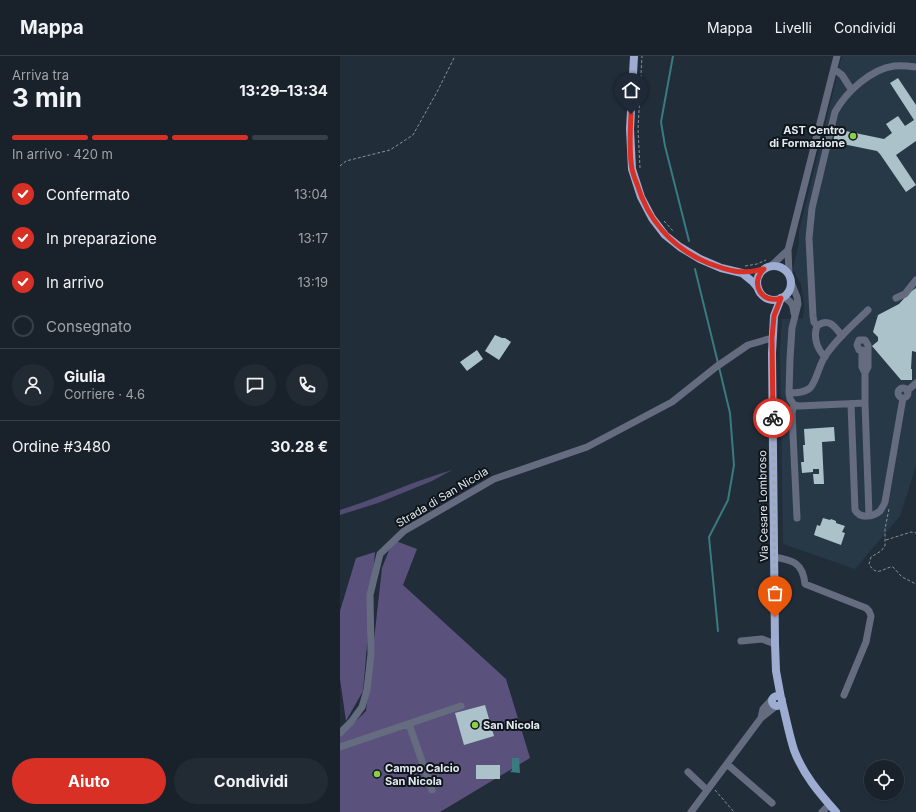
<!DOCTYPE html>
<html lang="it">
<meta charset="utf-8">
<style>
body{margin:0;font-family:Inter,sans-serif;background:#222a33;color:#f1f3f6;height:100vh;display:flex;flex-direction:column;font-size:15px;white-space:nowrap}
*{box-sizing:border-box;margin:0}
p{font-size:13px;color:#9fa4a9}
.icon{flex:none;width:22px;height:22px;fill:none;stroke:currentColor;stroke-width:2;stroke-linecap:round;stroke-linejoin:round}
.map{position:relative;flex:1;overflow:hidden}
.details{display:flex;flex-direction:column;background:#19222b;width:340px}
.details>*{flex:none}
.tools{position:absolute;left:524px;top:704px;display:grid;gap:8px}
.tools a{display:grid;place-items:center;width:40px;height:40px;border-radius:50%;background:#19222b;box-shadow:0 1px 3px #0004,0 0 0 1px #373f47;font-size:20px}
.pin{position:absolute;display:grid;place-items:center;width:34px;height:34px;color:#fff;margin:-41px -17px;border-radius:50% 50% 50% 0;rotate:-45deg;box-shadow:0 0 4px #0007}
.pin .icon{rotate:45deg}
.courier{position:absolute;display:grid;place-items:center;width:40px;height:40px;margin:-20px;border:3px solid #d93025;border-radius:50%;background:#fff;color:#222;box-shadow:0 1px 5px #0007}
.headline em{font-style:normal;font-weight:700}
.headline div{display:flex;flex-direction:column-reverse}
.headline{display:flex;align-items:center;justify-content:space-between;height:68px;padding:0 12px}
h1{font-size:26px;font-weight:700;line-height:30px}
.bar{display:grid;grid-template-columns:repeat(4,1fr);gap:6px 4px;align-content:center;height:48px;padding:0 12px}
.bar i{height:5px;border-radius:3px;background:#373f47}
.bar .current{background:#d93025}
.bar p{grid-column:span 4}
.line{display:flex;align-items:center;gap:10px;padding:0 12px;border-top:1px solid #373f47}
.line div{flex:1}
.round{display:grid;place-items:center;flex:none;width:42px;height:42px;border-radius:21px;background:#222a33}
ol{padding:0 12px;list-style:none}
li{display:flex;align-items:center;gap:12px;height:44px}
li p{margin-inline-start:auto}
li .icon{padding:4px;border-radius:50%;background:#d93025;color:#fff;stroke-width:4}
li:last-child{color:#9fa4a9}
li i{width:22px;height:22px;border:2px solid #373f47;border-radius:50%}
.cta{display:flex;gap:8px;margin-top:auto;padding:8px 12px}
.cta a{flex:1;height:46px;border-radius:24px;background:#d93025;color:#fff;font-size:16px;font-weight:700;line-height:46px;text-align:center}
.cta a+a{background:#222a33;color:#f1f3f6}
header{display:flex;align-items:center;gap:24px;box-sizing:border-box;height:56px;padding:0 20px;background:#19222b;border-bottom:1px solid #373f47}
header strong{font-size:19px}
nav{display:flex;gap:22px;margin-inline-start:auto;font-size:14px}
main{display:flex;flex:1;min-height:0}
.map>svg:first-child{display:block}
.built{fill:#273947}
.green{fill:#524c73}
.forest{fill:#5a527c}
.water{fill:#397b7f}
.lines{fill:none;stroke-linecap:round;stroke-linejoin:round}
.stream{stroke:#397b7f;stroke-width:2}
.building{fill:#acc2ca}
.path{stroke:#89939d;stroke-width:1;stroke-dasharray:3 2;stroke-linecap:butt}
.minor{stroke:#656c7f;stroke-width:7}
.major{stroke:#9eacd2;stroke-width:8}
.done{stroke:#9ea8b1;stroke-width:4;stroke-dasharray:0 7.2}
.route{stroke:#d93025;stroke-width:5}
.poi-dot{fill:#89cf48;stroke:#0f151a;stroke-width:1.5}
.labels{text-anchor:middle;stroke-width:4;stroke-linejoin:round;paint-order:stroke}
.poi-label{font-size:11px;font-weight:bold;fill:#e2eaf1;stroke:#0f151a;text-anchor:start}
.street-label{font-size:11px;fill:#e2eaf1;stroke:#0f151a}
</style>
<header>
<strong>Mappa</strong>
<nav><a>Mappa</a><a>Livelli</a><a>Condividi</a></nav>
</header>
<main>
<section class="details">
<div class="headline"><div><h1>3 min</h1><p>Arriva tra</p></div><em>13:29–13:34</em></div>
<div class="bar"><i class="current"></i><i class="current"></i><i class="current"></i><i></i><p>In arrivo · 420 m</p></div>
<ol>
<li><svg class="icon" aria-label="check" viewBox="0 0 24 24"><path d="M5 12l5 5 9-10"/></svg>Confermato<p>13:04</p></li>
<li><svg class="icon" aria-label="check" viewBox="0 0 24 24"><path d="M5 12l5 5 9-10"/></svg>In preparazione<p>13:17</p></li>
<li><svg class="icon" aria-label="check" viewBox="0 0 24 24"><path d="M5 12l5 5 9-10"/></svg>In arrivo<p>13:19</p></li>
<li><i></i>Consegnato</li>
</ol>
<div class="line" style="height:72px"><a class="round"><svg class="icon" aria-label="person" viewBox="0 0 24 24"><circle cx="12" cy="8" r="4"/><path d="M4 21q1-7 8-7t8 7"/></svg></a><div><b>Giulia</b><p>Corriere · 4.6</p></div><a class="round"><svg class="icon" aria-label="chat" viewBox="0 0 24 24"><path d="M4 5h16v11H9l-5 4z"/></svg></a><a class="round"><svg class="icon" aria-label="phone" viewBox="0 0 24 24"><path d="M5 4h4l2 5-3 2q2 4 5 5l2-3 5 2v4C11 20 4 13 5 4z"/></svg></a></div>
<div class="line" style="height:52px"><div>Ordine #3480</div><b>30.28 €</b></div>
<div class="cta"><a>Aiuto</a><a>Condividi</a></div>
</section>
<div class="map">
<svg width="576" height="756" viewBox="0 0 576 756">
<rect width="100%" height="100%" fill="#212d39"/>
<path class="built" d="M502 0H576V410L560 460 515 513 443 488 440 296 442 263 463 262 464 248 461 228 453 213 459 186V175Z"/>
<path class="green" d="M112 414 92 425 38 447 0 459V454C38 442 74 425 112 414Z"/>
<path class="forest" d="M53 484 77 493 63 529 166 623 190 702 100 756H0V681L26 655 42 512Z
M35 496 23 635 6 665 0 623V555L16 502Z"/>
<path class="water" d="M172 702H179L180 717 170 716 172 714Z"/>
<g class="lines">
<path class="stream" d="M333 0 321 66 325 90 349 185
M355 213 378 307
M378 575 369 481 388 444 394 409 390 357 379 311"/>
</g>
<path class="building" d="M558 22 576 49V85L556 99 576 129 566 136 540 98 537 95 493 86 496 73 544 83 552 77 546 68 558 60 565 70 574 64 550 27Z
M576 232V296L572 295 571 313H572V324H561L532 290 538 285V281L533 276 538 259 559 248 569 237Z
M155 279 162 282H165L171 286 159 304 145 295Z
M137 294 143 303 127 315 120 306Z
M494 371 495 385 482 386 484 428H474L473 418H479V413H473V416L462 417 461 406H464L463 389H465L464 373Z
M483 462 490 464 491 463 496 465V467L505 470 502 476 505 477 501 489 474 479 477 469 480 470Z
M145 649 154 680 124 689 115 657Z
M136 709H160V723H136Z"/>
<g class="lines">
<path class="path" d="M0 110 6 105 50 94 73 79 97 36 115 0
M300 112 298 73 302 0
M324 165 334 176
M405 210 417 208 426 204
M549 453 545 473V490L541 495 531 501 529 508C537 523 545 510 553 511L562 521 576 528
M546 484 571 476 576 477
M375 734 394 756"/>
<path class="minor" d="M494 13 502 19 511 33
M431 210 448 194
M449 218 448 194 497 0
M451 226 457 241 458 248 452 272 450 303 449 337 450 343 454 349
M443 241C451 245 453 248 454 257
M556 242 565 238 576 224
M477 270 474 266 473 260 469 182 472 152 495 56C506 36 531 13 554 10 561 9 569 10 576 11
M485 301C477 293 473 281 477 270 489 261 495 271 502 280
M525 317 522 311V294H519L517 289 519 284H525L528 289V311L525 317V347L529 459
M558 337a5 5 0 1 1 10 0a5 5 0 1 1-10 0Z
M567 335 576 327
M449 337C456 337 464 337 470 332 476 326 479 310 484 302 495 284 513 269 528 254
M511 348 515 454C520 463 533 461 540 455 542 452 544 449 545 446L563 342
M454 349 452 357 457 462
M454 349 459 350 525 347
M434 501C453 504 463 507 465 528L526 552 529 555 531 560 526 586 504 639
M401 585 422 583 435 588
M421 662 423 653 432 643
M69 668 92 734
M0 677 11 666 22 651 27 634 31 598 30 539 40 498 64 475 154 423 247 391 332 346 376 311 408 289 432 282
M0 691 121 650
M387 708 432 747
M348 716 367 734
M351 756 421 662 436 650
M482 756 489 749"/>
<path class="major" d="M294 0 290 73 292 113 301 141 312 162 325 179 340 191 360 203 381 212 402 217 413 226 418 232
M417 227a17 17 0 1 1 34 0a17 17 0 1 1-34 0Z
M432 645a5 5 0 1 1 10 0a5 5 0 1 1-10 0Z
M441 642 436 615 435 588 432 297 434 260 441 242
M442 646C446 662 449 678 454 694 463 718 479 737 496 756"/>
</g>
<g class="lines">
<path class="done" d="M433 362 435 561"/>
<path class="route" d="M291 58C290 76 289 96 292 113 293 118 295 123 297 128 308 164 332 192 368 207 389 215 401 219 424 213 409 227 422 249 441 242L434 260 432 282 433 362"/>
</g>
<g class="poi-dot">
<circle cx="513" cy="80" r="4"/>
<circle cx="135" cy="669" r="4"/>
<circle cx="37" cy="718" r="4"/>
</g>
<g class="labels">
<g class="poi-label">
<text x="505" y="78" text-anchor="end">AST Centro<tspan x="505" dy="13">di Formazione</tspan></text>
<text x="143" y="673">San Nicola</text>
<text x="45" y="716">Campo Calcio<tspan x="45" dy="13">San Nicola</tspan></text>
</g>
<g class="street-label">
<text transform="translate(102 441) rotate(-31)" y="4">Strada di San Nicola</text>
<text transform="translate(423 450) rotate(-91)" y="4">Via Cesare Lombroso</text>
</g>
</g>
</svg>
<div class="tools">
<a><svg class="icon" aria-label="locate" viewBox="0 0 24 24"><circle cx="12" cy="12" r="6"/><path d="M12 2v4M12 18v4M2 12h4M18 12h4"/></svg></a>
</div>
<div class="pin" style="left:435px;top:561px;background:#ea580c"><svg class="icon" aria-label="bag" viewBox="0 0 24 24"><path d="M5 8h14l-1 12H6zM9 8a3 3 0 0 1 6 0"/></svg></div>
<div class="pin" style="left:291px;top:58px;background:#1f2937"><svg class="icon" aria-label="home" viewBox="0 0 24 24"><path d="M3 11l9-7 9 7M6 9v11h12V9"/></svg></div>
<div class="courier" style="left:433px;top:362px"><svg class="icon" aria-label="bike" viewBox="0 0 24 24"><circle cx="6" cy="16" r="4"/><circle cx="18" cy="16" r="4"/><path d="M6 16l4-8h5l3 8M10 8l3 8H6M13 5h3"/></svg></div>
</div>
</main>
